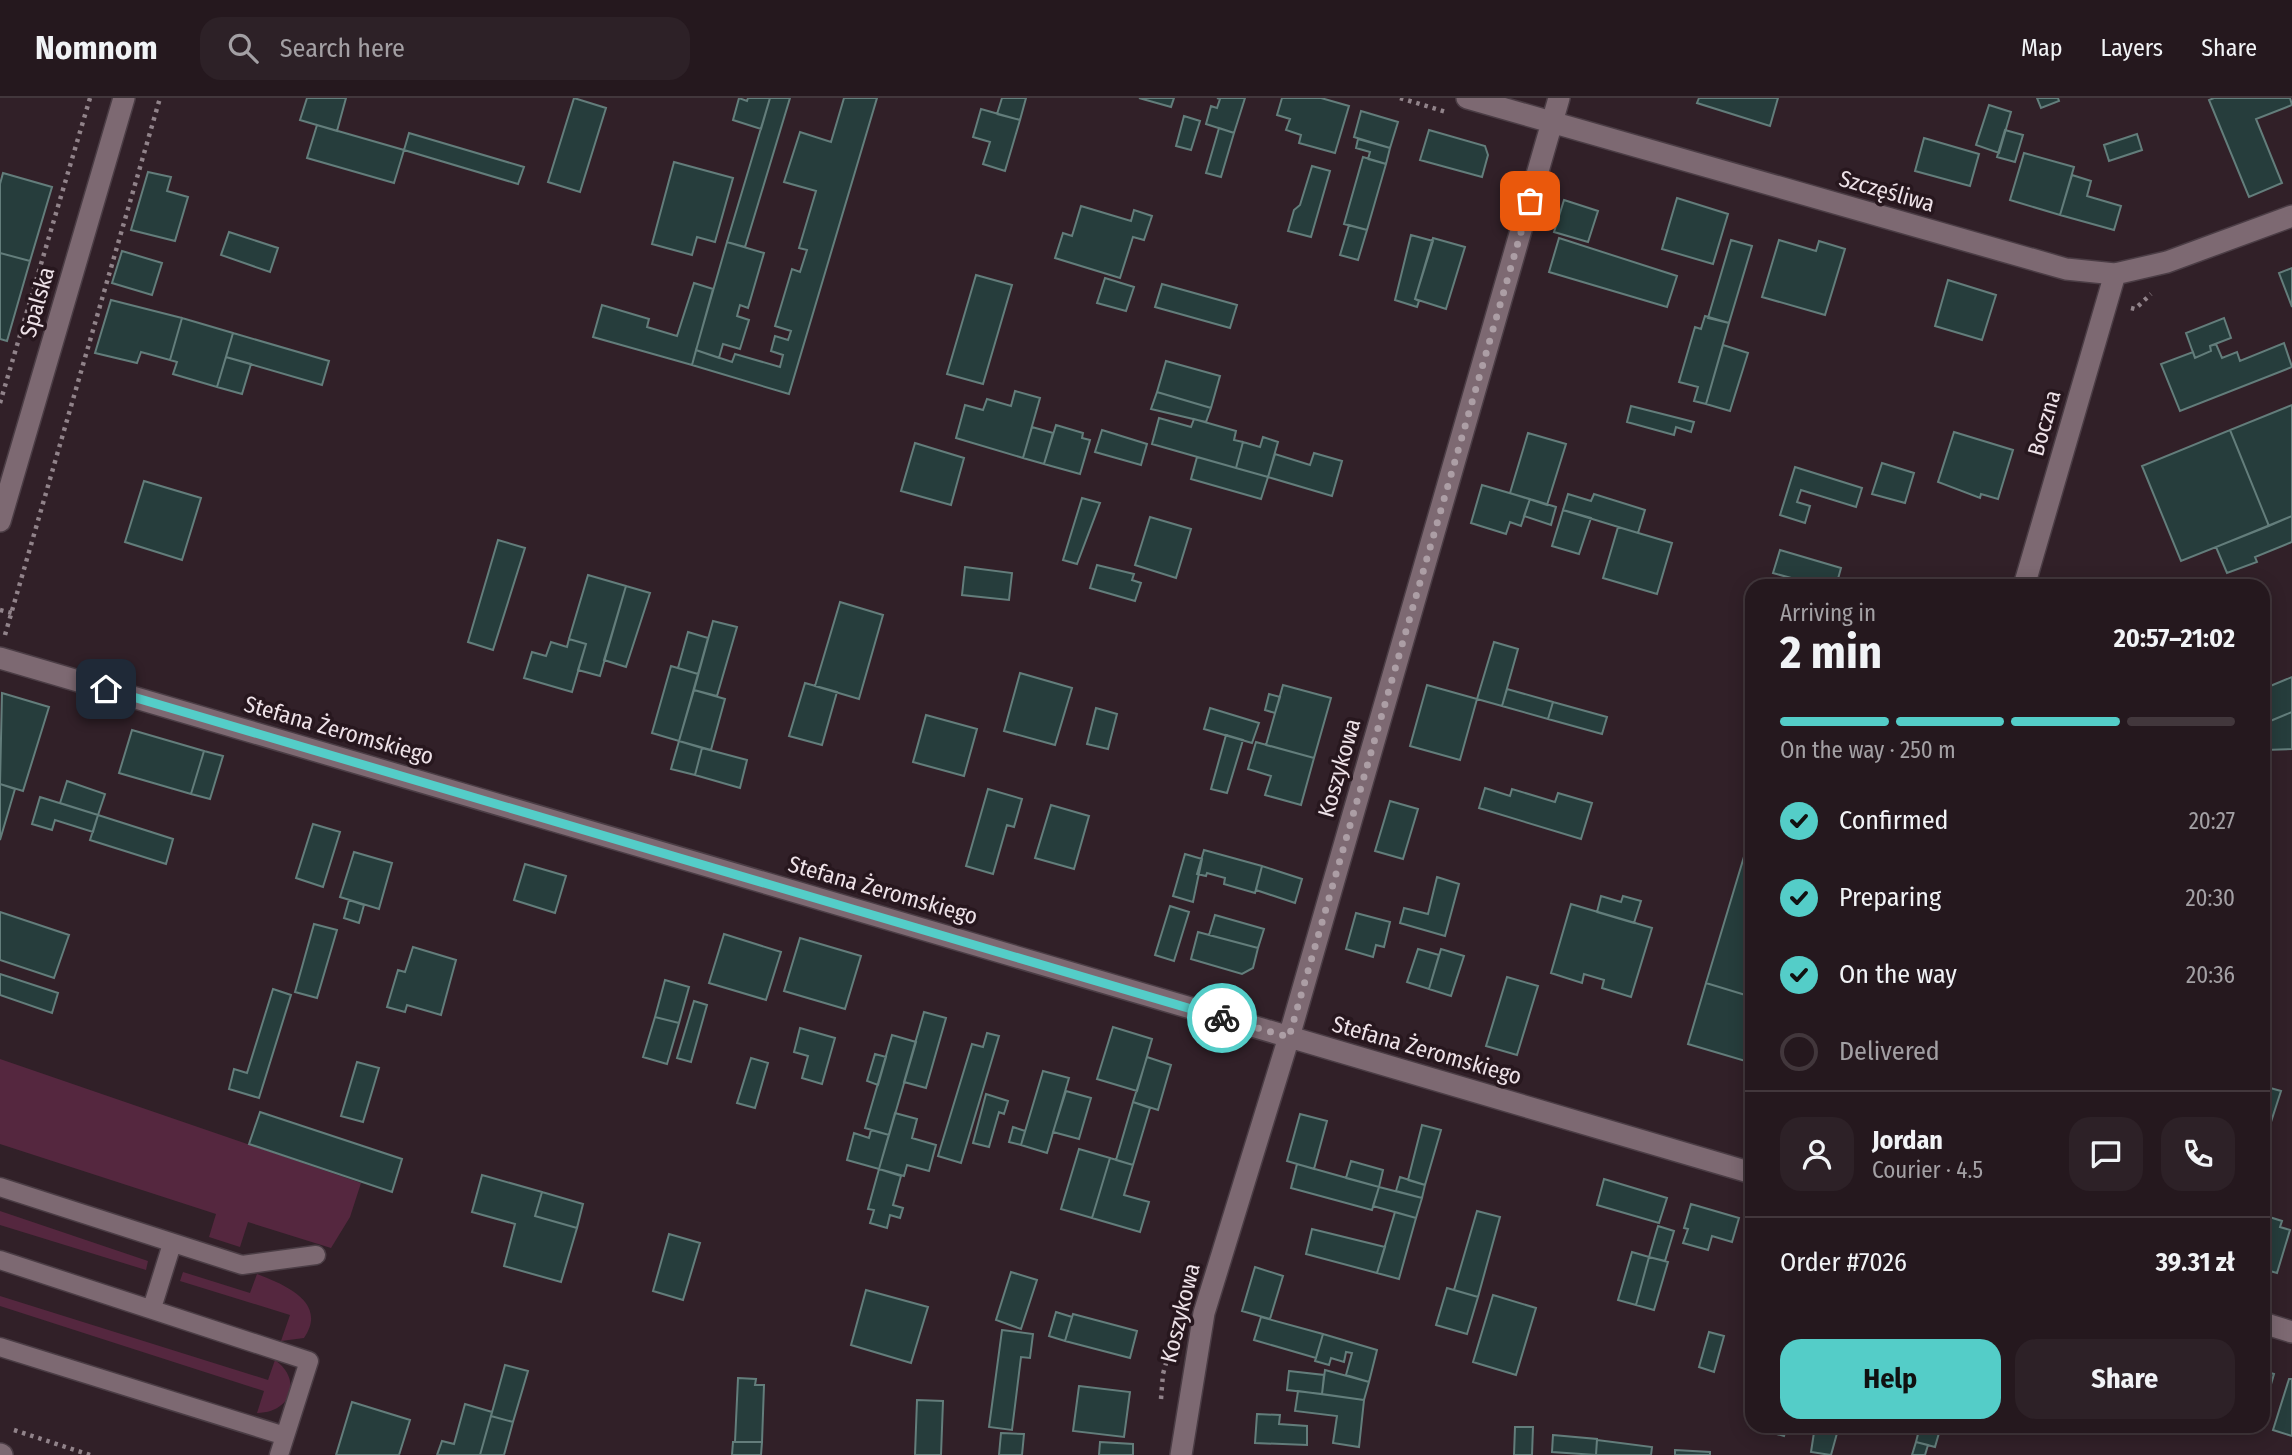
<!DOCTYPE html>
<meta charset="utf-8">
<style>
body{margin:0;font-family:"Fira Sans Condensed",sans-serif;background:#2d2127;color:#f1f3f6;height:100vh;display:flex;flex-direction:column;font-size:26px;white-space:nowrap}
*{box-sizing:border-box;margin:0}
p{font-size:23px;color:#a3a0a4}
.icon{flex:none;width:38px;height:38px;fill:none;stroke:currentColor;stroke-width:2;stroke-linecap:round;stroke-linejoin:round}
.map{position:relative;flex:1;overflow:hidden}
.drawer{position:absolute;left:1745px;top:481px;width:525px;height:854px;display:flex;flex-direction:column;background:#25181e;border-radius:21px;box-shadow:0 4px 18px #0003,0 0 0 2px #42373c}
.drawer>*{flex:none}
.pin{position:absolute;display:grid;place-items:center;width:60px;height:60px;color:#fff;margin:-30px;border-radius:14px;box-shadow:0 4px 10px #0006}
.courier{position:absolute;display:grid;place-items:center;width:70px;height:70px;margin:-35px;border:5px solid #54cdc8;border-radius:50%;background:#fff;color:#222;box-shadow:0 2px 9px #0007}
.headline em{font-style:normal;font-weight:700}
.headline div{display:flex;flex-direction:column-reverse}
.headline{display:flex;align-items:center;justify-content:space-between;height:119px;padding:0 35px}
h1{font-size:46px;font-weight:700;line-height:52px}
.bar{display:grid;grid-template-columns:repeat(4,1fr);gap:10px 7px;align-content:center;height:84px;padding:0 35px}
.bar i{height:9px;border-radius:5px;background:#42373c}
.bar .selected{background:#54cdc8}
.bar p{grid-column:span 4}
.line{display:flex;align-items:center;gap:18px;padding:0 35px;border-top:2px solid #42373c}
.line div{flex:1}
.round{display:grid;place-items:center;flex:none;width:74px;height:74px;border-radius:21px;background:#2d2127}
ol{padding:0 35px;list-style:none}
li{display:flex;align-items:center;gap:21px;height:77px}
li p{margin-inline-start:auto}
li .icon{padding:7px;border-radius:50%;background:#54cdc8;color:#111;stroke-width:4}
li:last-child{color:#a3a0a4}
li i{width:38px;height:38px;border:4px solid #42373c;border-radius:50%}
.action{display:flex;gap:14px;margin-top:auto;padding:14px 35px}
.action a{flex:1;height:80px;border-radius:21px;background:#54cdc8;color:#111;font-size:28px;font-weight:700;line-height:80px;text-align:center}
.action a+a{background:#2d2127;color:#f1f3f6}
header{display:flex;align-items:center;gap:42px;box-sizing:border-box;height:98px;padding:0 35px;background:#25181e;border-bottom:2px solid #42373c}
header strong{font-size:33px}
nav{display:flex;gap:38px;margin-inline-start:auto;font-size:24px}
.search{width:490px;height:63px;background:#2d2127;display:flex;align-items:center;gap:18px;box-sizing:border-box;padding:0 24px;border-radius:21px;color:#a3a0a4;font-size:26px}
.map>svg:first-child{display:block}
.green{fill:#55273f}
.building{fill:#263d3c;stroke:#637d7b;stroke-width:2}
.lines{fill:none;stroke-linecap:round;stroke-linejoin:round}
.service-casing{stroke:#4b3d45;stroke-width:21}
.minor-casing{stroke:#4b3d45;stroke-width:24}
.tertiary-casing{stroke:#4b3d45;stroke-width:24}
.path{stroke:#91838a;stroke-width:4.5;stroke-dasharray:3.5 5;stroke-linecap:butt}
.service{stroke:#7d6972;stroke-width:18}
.minor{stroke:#7d6972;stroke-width:21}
.tertiary{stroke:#7d6972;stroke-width:21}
.done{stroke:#ac9ea5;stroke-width:7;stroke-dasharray:0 12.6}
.route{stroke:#54cdc8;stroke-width:9}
.labels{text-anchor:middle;stroke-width:7;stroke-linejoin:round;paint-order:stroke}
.street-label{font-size:23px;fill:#eee2e8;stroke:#27171e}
</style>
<header>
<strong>Nomnom</strong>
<div class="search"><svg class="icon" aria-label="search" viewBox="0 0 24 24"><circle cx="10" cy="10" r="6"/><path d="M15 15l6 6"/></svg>Search here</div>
<nav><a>Map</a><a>Layers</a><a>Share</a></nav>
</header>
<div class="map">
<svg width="2292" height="1357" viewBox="0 0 2292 1357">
<rect width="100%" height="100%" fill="#312028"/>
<path class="green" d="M0 961 361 1085 350 1119 331 1150 248 1124 240 1149 209 1139 216 1116 0 1046Z
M0 1113 148 1163 146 1172 0 1127Z
M183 1174 250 1195 257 1176C286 1187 328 1205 304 1240L281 1243 290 1217 180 1183Z
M0 1198 268 1282 275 1262C303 1282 291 1315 257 1315L264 1293 0 1208Z"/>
<path class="building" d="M307 0H346L337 33 300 22Z
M574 0 606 10 580 94 548 84Z
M739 0 747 3 748 0H770L761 31 733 22Z
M770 0H790L745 149 727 144Z
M844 0H877L789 296 692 267 696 252 732 264 735 256 780 269 783 257 771 253 775 238 788 242 791 233 775 228 792 171 800 174 807 152 799 150 816 93 784 84 800 34 831 44Z
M1002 0H1026L1020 22 997 16Z
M1139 0H1174L1171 9Z
M1217 0H1245L1234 35 1206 26 1211 8 1217 10 1220 1Z
M1282 0H1321L1349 8 1335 55 1299 45 1301 37 1286 32 1290 21 1277 17Z
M1699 0H1778L1770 28 1697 5Z
M2037 0H2058L2059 3 2041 10Z
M2214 0H2290L2292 7 2256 21 2282 85 2249 99 2209 2Z
M1989 7 2011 14 1999 55 1976 47Z
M981 11 1020 22 1005 73 983 66 990 44 973 39Z
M1361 13 1398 24 1390 50 1354 39Z
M1184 18 1200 23 1191 52 1176 48Z
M317 27 404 52 394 85 307 60Z
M1219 30 1234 35 1221 79 1206 75Z
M1429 32 1485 48 1488 57 1482 79 1420 62Z
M2005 32 2023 37 2015 64 1997 59Z
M409 35 524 69 518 86 404 52Z
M2137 36 2142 52 2109 63 2104 47Z
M1924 40 1979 56 1970 88 1915 73Z
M1358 41 1390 50 1386 66 1368 61 1370 54 1356 50Z
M2024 55 2074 69 2060 117 2010 102Z
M1363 59 1386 66 1367 132 1344 126Z
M674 64 733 80 715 144 697 139 692 157 652 146Z
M1312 68 1330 73 1311 139 1288 133 1294 112 1300 107Z
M148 74 171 79 167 93 188 99 175 143 131 132Z
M3 75 52 89 30 163 0 155V86Z
M2072 77 2091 83 2087 98 2121 108 2114 132 2060 117Z
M1677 100 1728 116 1713 166 1662 151Z
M1564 102 1598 113 1588 144 1554 134Z
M1081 108 1131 123 1134 112 1152 118 1144 142 1133 139 1120 180 1055 160 1063 135 1072 138Z
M1349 127 1367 132 1358 162 1340 157Z
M229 134 278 150 270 174 221 157Z
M1411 137 1433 143 1415 201 1419 203 1417 209 1395 202Z
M1433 140 1465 149 1446 211 1415 201Z
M1559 140 1677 178 1667 209 1549 174Z
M1731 142 1752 148 1729 225 1708 220Z
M1779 142 1816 153 1819 143 1845 151 1825 217 1762 199Z
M727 144 764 155 748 210 740 207 737 218 749 222 740 251 723 246 719 260 696 252Z
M122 153 162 165 152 197 112 185Z
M0 155 30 163 7 243 0 241Z
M2292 170V209L2279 175Z
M976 177 1012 187 983 286 947 276Z
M1105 180 1134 189 1126 213 1097 205Z
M1948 182 1996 197 1982 242 1935 228Z
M694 185 713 191 692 267 593 239 602 207 649 221 647 229 677 238Z
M1162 186 1237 207 1230 230 1155 209Z
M111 202 182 220 170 262 141 254 137 265 95 255Z
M1705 218 1729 225 1706 306 1694 303 1698 289 1679 284 1695 229 1701 231Z
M182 220 233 235 217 289 173 276 177 264 170 262Z
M2224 220 2231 240 2210 248 2211 253 2195 260 2186 235Z
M233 235 329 263 322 287 226 259Z
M2284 245 2292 269 2180 313 2161 266 2193 254 2195 260 2211 253 2210 248 2216 246 2222 260 2237 254 2240 263Z
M1723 247 1748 255 1730 313 1706 306Z
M226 259 251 266 242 296 217 289Z
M1166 263 1220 278 1211 310 1157 294Z
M1015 293 1040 300 1023 360 956 340 965 307 983 312 987 301 1011 308Z
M1157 294 1211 310 1206 324 1151 311Z
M2292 307V418L2269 428 2230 332Z
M1631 308 1694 324 1691 334 1676 329 1674 337 1627 324Z
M1159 320 1191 329 1194 321 1236 333 1234 342 1243 344 1236 370 1152 346Z
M1056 327 1083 335 1082 340 1090 342 1080 376 1044 366Z
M1032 329 1053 335 1044 366 1023 360Z
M1102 332 1147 346 1141 367 1095 354Z
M2230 332 2269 428 2181 463 2142 368Z
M1954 334 2013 352 1998 401 1981 396 1980 400 1938 384Z
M1528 335 1566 346 1547 407 1510 395Z
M1263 339 1278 344 1268 379 1236 370 1243 344 1260 349Z
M915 345 964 360 951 407 901 393Z
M1314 355 1342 363 1332 398 1268 379 1275 356 1310 367Z
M1197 359 1268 379 1261 401 1191 381Z
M1882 365 1914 375 1905 405 1872 396Z
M1795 369 1862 390 1856 409 1801 392 1797 404 1810 408 1805 425 1780 417Z
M144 383 201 400 182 462 125 444Z
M1482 387 1530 401 1521 428 1510 424 1506 436 1471 425Z
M1568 396 1591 403 1594 396 1645 412 1638 435 1563 412Z
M1082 400 1100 405 1077 466 1063 462Z
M1530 401 1556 409 1551 427 1524 418Z
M1563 412 1591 420 1579 456 1552 448Z
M2292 418V444L2255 459 2257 464 2227 475 2216 449Z
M1150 419 1191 431 1176 480 1135 467Z
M1618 429 1672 445 1657 496 1603 480Z
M498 442 525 450 493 552 468 544Z
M1780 452 1841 470 1836 488H1820L1773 475Z
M1097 467 1134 476 1132 482 1141 485 1135 503 1090 490Z
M965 469 1012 475 1009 502 962 497Z
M588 477 626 488 600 578 578 572 586 546 569 541Z
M626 488 650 495 626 569 604 562Z
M840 504 883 517 859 601 815 588Z
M713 523 737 529 717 598 694 592Z
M688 534 708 540 698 576 678 570Z
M569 541 586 546 572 594 524 580 532 554 546 558 551 544 567 549Z
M1494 544 1518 551 1502 608 1477 601Z
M671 568 698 576 679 643 652 635Z
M1020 575 1072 590 1055 647 1004 633Z
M2292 579V614L2263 626V591Z
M805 585 837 594 822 647 789 638Z
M1283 587 1331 600 1314 660 1266 647Z
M1427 587 1477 601 1460 662 1410 648Z
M1507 591 1553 604 1548 621 1502 608Z
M694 592 725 601 711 652 679 643Z
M2 595 49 609 23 693 0 686Z
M1269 596 1280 599 1275 615 1265 612Z
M1553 604 1607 619 1602 636 1548 621Z
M1096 610 1117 616 1108 651 1087 646Z
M1210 610 1259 625 1252 645 1204 631Z
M2292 614V651L2264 652 2263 626Z
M926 617 977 631 964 678 913 664Z
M132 632 204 653 191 696 119 675Z
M1226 637 1243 642 1227 695 1211 691Z
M679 643 702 650 695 677 671 671Z
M1256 644 1314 660 1301 707 1265 697 1271 678 1248 671Z
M702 650 747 662 740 690 695 677Z
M204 653 223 658 210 701 191 696Z
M67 683 105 696 98 717 60 705Z
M0 686 15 691 0 742Z
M1485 690 1510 698 1512 691 1555 704 1558 695 1592 705 1581 741 1479 710Z
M988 691 1022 701 1014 729 1007 727 993 776 966 768Z
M40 699 98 717 93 734 55 722 52 732 32 726Z
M1390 703 1418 711 1403 761 1375 753Z
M1051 707 1089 718 1074 771 1035 760Z
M98 717 173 741 166 766 90 742Z
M313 726 340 734 323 789 296 780Z
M1752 732V899L1706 885Z
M1204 752 1262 768 1255 795 1224 786 1225 780 1207 775 1206 778 1197 776Z
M354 754 392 765 379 811 340 799Z
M1185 756 1202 761 1193 804 1173 798Z
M525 766 566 778 555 815 514 802Z
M1262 768 1302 781 1295 805 1256 792Z
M1437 779 1459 786 1445 838 1400 825 1404 810 1428 816Z
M1601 798 1621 804 1623 798 1641 803 1634 825 1597 814Z
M349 802 364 807 359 825 344 820Z
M1571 806 1652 830 1631 899 1602 890 1604 882 1584 876 1582 885 1551 875Z
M1170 808 1189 814 1174 863 1155 857Z
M0 814 69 837 54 880 0 862Z
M1356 815 1390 824 1384 849 1376 847 1373 859 1346 851Z
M1215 817 1264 831 1258 850 1209 837Z
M314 826 337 832 317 900 295 894Z
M1198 834 1258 850 1253 870 1242 876 1191 861Z
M724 836 781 854 766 902 709 885Z
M800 840 861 858 845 911 784 893Z
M413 849 456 862 441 917 407 907 405 914 387 909 398 872 405 874Z
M1418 851 1439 857 1429 891 1407 884Z
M1441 851 1464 858 1451 898 1429 891Z
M0 876 58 895 52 915 0 897Z
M1507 879 1538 888 1517 957 1486 948Z
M665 882 689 889 679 925 655 919Z
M1706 885 1752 899V965L1688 946Z
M273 891 291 897 259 1000 229 991 234 971 247 975Z
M694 903 707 907 691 964 677 960Z
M924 914 946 920 926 990 904 984Z
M655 919 679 925 667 966 643 959Z
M1113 929 1152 941 1137 993 1097 981Z
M800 930 835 940 822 986 802 980 808 958 794 954Z
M987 935 999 938 961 1065 938 1058 972 946 983 949Z
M892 937 916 944 889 1037 865 1030Z
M875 956 886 959 878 987 867 983Z
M1147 959 1171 967 1158 1012 1133 1004Z
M751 960 768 965 755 1010 737 1005Z
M357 964 379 970 363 1024 341 1018Z
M1043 973 1069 980 1047 1055 1021 1047Z
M2263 988 2281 993 2271 1024 2263 1021Z
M1066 993 1091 1000 1079 1041 1053 1034Z
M986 996 1008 1003 1004 1016 999 1014 989 1049 973 1045Z
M1133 1004 1150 1010 1133 1067 1116 1062Z
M260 1014 402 1061 392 1094 249 1046Z
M895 1015 917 1021 912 1040 936 1047 929 1073 907 1067 904 1078 879 1071Z
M1300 1016 1327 1023 1314 1071 1287 1063Z
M2263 1021 2271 1024 2263 1053Z
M1422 1027 1441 1032 1425 1087 1408 1082Z
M1013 1029 1025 1033 1021 1047 1009 1044Z
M871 1032 889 1037 879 1071 847 1062 854 1035 869 1040Z
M1079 1051 1110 1060 1092 1120 1061 1111Z
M1110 1060 1133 1067 1124 1097 1149 1104 1140 1134 1092 1120Z
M1351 1063 1383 1072 1379 1089 1346 1080Z
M1297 1066 1379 1089 1372 1112 1291 1090Z
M879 1071 901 1078 893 1107 903 1110 900 1120 890 1117 887 1130 870 1125 874 1112 868 1111Z
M482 1077 542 1094 535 1118 577 1130 561 1184 504 1168 515 1126 472 1114Z
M1400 1079 1425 1087 1422 1100 1396 1093Z
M1604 1081 1667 1100 1659 1125 1597 1107Z
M1379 1089 1422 1100 1416 1120 1373 1108Z
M542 1094 583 1106 577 1130 535 1118Z
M1691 1106 1739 1120 1732 1144 1712 1138 1708 1152 1683 1145 1688 1131 1684 1130Z
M1477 1113 1500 1119 1478 1199 1454 1192Z
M1395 1114 1416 1120 1399 1181 1377 1175Z
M2263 1117 2282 1123 2280 1129 2290 1132 2277 1175 2263 1171Z
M1658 1128 1674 1133 1665 1163 1649 1159Z
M1312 1131 1385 1149 1377 1175 1306 1156Z
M669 1136 700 1145 683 1202 653 1193Z
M1632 1154 1649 1159 1636 1207 1618 1202Z
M1649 1159 1668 1164 1654 1212 1636 1207Z
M1255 1169 1283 1178 1270 1221 1242 1213Z
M1011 1174 1037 1182 1021 1231 996 1222Z
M1447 1190 1478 1199 1467 1236 1436 1227Z
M866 1192 928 1209 911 1265 851 1247Z
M1493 1197 1536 1210 1516 1277 1473 1264Z
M1056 1214 1072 1219 1065 1243 1049 1238Z
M1073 1216 1137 1233 1130 1260 1065 1243Z
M1261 1219 1323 1236 1316 1260 1254 1242Z
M1002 1232 1033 1236 1030 1260 1021 1259 1012 1332 989 1329Z
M1709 1234 1724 1238 1714 1274 1699 1269Z
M1323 1236 1377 1252 1369 1284 1346 1277 1352 1255 1346 1254 1344 1264 1331 1260 1329 1267 1315 1263Z
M505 1267 528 1273 513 1324 491 1318Z
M1325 1272 1369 1284 1364 1302 1322 1296Z
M1289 1273 1324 1277 1322 1296 1287 1292Z
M2263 1273 2274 1276 2263 1314Z
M738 1280 756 1281 755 1287H764L762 1344H735Z
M2289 1281H2292V1338L2273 1332Z
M1079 1288 1130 1294 1124 1339 1073 1333Z
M1298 1293 1364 1302 1359 1349 1333 1345 1337 1318 1295 1313Z
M917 1302 943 1303 941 1357H915Z
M352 1304 410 1322 399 1357H336Z
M465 1306 492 1314 480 1357H437L442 1343 454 1346Z
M1257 1316 1280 1317 1279 1326 1307 1328V1347L1255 1345Z
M491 1318 513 1324 504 1357H480Z
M1767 1328H1787L1784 1338 1766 1333Z
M1815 1328H1839L1831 1357 1811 1354Z
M1920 1328H1941L1935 1349 1916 1344Z
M1515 1329H1533L1532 1357H1514Z
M1001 1335 1024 1336 1022 1357H999Z
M1553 1337 1597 1341 1596 1357 1552 1354Z
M1597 1342 1652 1349 1651 1357H1596Z
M733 1344H762L761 1357H732Z
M1100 1344 1133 1346V1357H1099Z
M1916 1344 1928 1347 1925 1357H1912Z
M1675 1352 1710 1354V1357H1675Z"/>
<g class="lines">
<defs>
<path id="service" d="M0 1089 242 1167 316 1157
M0 1162 309 1263 279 1357
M152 1210 172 1146
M0 1249 285 1338"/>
<path id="minor" d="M1467 0 2066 171 2115 176 2167 164 2292 118
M2024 488 2115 176
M0 560 1752 1075
M2263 1225 2292 1234
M1181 1357 1204 1215 1289 939 1559 0"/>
<path id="tertiary" d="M0 423 124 0
M0 1356 2 1357"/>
</defs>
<use href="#service" class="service-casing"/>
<use href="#minor" class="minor-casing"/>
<use href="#tertiary" class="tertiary-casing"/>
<path class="path" d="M1400 0 1446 14
M2131 210 2135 211 2151 196
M0 305 90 0
M0 512 12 515
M5 537 160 0
M1161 1301 1163 1276 1168 1258
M14 1332 90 1357"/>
<use href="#service" class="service"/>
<use href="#minor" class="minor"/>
<use href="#tertiary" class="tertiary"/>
</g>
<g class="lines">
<path class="done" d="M1222 920 1289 939 1530 103"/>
<path class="route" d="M106 591 1222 920"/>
</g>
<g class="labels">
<g class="street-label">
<text transform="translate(1887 93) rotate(16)" y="8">Szczęśliwa</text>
<text transform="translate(37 204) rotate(-74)" y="8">Spalska</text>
<text transform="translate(2044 325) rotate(-74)" y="8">Boczna</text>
<text transform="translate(339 632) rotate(16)" y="8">Stefana Żeromskiego</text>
<text transform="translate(1339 670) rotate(-74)" y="8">Koszykowa</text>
<text transform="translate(883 792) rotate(16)" y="8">Stefana Żeromskiego</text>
<text transform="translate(1427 952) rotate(16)" y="8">Stefana Żeromskiego</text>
<text transform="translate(1180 1215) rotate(-76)" y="8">Koszykowa</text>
</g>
</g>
</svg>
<div class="pin" style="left:1530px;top:103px;background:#ea580c"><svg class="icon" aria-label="bag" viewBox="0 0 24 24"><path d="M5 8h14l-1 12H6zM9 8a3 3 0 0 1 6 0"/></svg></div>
<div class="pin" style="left:106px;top:591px;background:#1f2937"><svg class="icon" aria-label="home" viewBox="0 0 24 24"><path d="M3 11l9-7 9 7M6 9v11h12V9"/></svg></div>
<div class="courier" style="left:1222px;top:920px"><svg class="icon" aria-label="bike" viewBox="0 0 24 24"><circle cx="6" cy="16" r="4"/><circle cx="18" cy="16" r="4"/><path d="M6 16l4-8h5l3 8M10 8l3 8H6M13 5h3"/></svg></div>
<section class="drawer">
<div class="headline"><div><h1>2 min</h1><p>Arriving in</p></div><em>20:57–21:02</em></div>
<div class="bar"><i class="selected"></i><i class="selected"></i><i class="selected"></i><i></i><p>On the way · 250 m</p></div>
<ol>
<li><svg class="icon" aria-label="check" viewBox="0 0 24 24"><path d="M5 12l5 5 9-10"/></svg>Confirmed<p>20:27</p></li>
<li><svg class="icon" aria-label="check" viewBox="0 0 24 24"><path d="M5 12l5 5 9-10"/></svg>Preparing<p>20:30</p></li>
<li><svg class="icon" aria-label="check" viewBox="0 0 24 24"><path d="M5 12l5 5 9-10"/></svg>On the way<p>20:36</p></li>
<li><i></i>Delivered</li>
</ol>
<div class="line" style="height:126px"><a class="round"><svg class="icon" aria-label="person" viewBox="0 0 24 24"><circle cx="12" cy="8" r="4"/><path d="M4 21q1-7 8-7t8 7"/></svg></a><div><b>Jordan</b><p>Courier · 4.5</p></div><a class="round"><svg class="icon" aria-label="chat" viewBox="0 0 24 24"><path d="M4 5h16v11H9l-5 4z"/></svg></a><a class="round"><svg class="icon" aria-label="phone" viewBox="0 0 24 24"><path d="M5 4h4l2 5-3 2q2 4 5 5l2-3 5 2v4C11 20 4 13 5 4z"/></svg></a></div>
<div class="line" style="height:91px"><div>Order #7026</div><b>39.31 zł</b></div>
<div class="action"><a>Help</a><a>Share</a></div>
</section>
</div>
